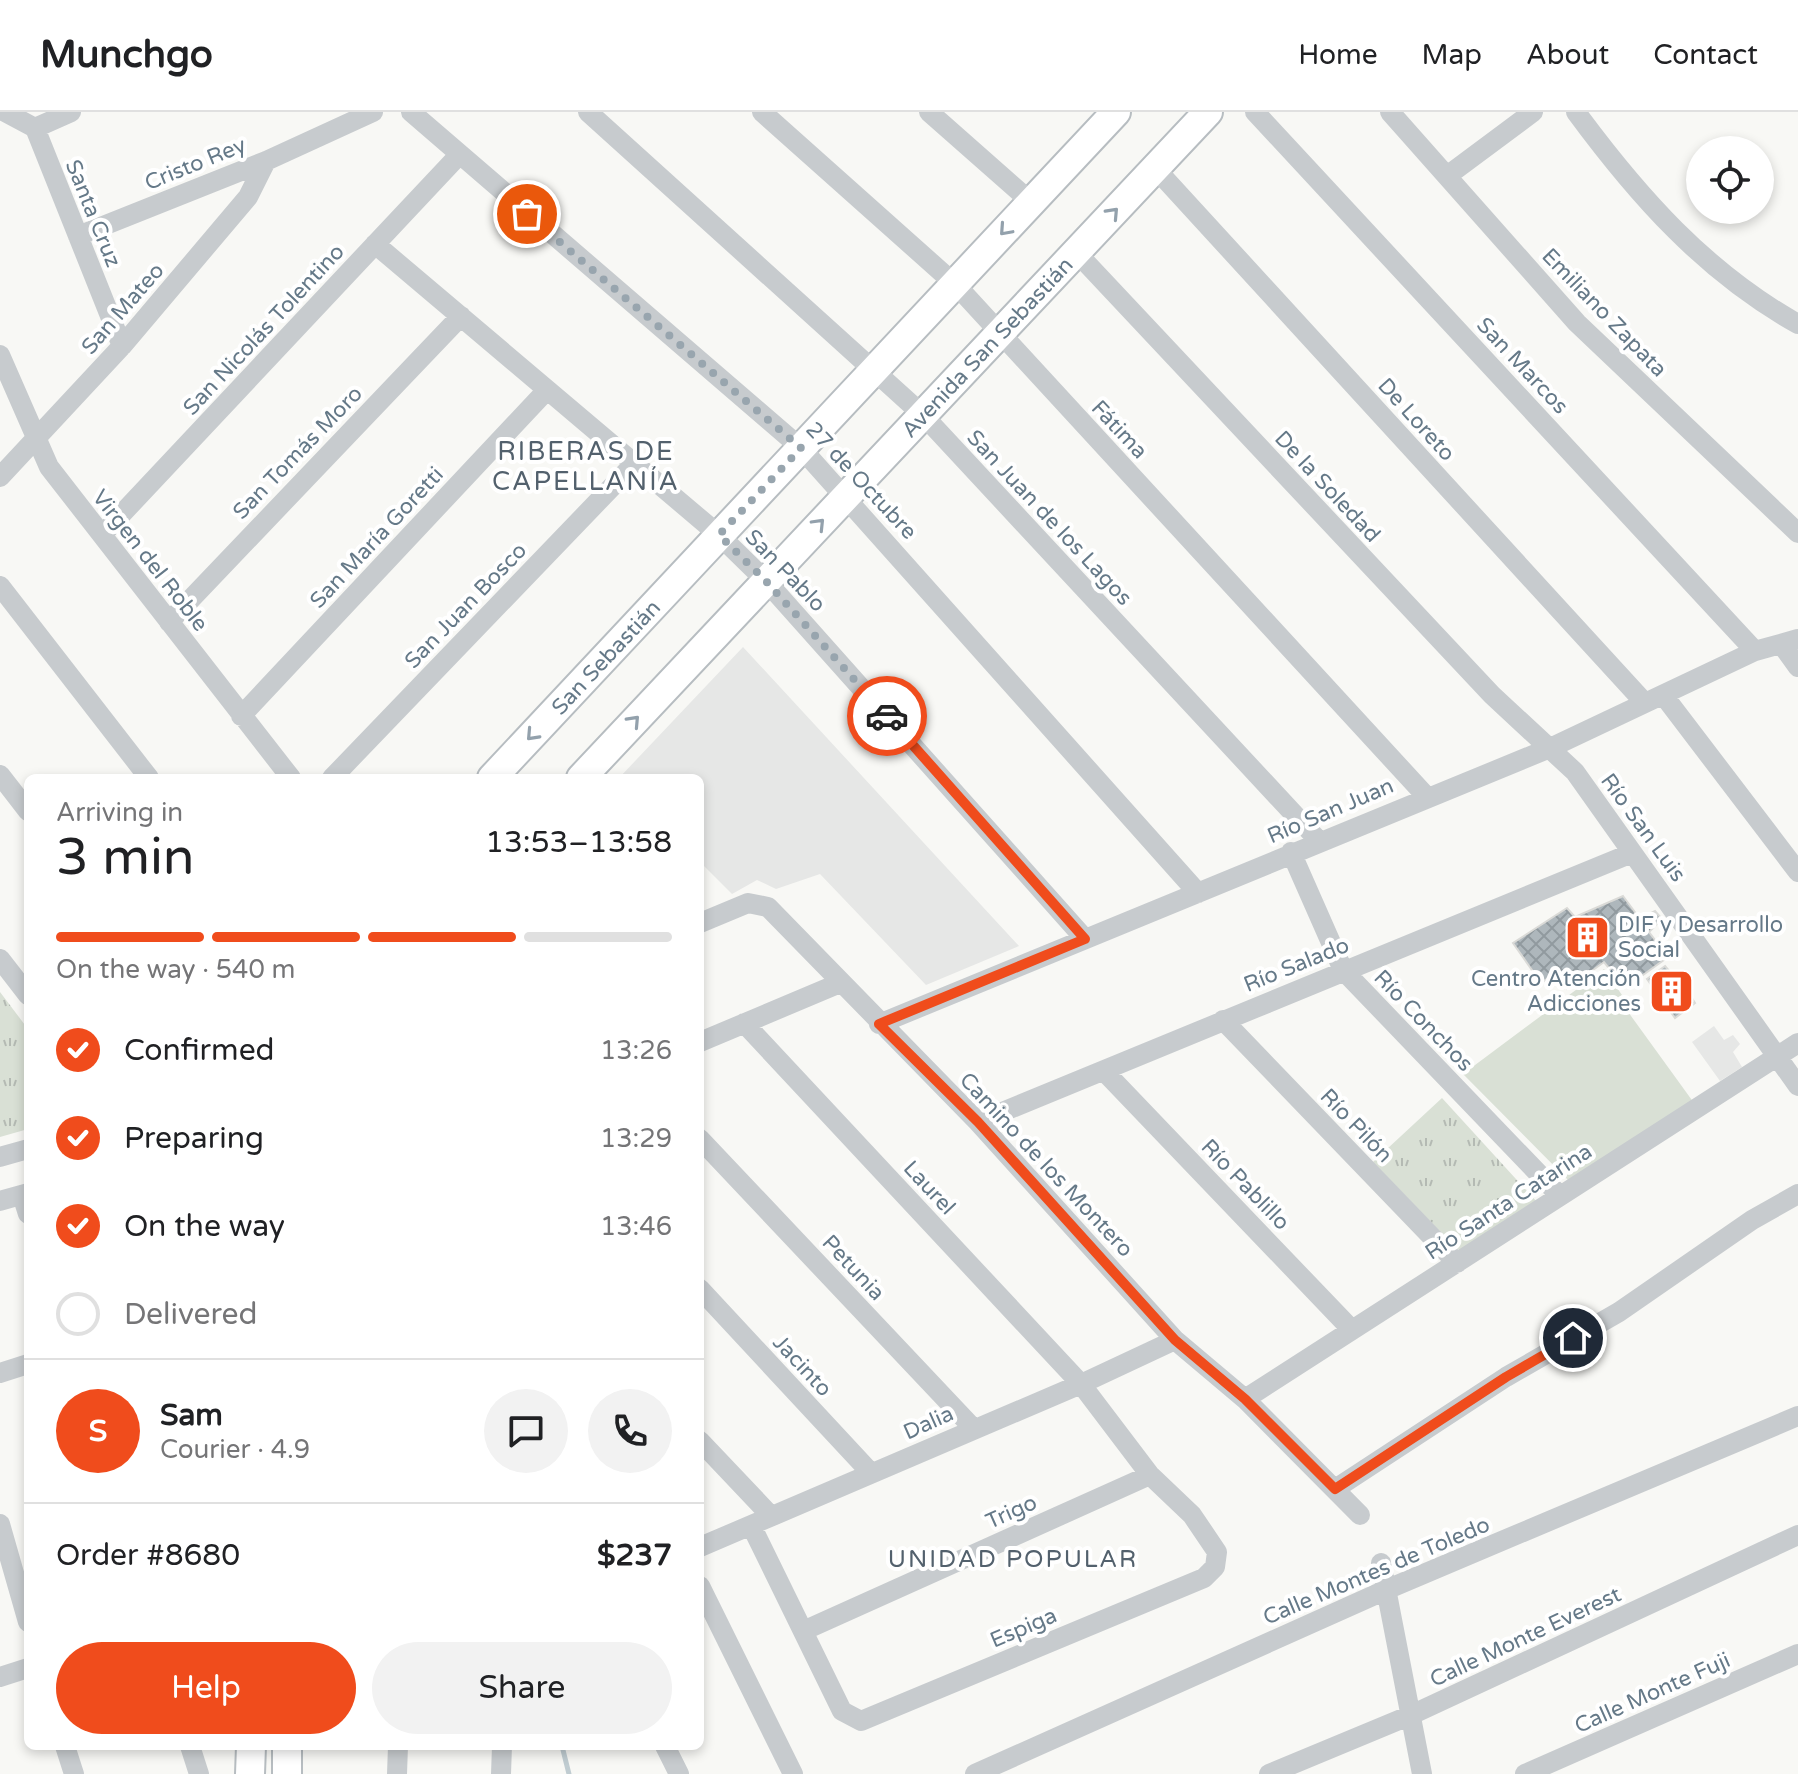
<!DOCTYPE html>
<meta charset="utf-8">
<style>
body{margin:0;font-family:"Varela Round",sans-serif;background:#f2f2f2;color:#202124;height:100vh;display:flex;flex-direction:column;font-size:30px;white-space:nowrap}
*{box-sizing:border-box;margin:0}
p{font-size:26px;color:#757577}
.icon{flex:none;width:44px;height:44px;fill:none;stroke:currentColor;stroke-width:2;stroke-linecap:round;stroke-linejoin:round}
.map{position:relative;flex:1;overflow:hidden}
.sheet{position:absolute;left:24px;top:662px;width:680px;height:976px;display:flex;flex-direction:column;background:#fff;border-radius:12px;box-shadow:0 4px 12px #0003}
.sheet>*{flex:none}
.buttons{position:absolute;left:1686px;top:24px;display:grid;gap:16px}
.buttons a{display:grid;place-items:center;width:88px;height:88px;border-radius:50%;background:#fff;box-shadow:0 4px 12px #0003;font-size:40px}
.pin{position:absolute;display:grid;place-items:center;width:68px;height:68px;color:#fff;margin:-34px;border:4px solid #fff;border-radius:50%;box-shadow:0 2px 8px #0007}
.courier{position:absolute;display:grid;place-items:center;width:80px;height:80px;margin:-40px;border:6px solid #f04c1c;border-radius:50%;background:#fff;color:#222;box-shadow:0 2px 10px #0007}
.summary em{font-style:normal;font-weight:600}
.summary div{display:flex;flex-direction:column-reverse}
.summary{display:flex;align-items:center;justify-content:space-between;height:136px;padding:0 32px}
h1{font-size:52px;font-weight:600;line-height:60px}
.bar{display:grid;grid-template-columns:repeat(4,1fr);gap:12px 8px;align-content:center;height:96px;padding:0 32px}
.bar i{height:10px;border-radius:6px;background:#e0e0e0}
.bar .selected{background:#f04c1c}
.bar p{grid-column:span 4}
.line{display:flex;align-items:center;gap:20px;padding:0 32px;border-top:2px solid #e0e0e0}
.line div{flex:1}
.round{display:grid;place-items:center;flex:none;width:84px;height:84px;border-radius:42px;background:#f2f2f2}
ol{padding:0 32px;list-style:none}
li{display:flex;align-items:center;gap:24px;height:88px}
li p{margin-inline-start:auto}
li .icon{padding:8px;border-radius:50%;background:#f04c1c;color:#fff;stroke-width:4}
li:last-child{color:#757577}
li i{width:44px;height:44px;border:4px solid #e0e0e0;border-radius:50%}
.button{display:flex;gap:16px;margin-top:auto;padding:16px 32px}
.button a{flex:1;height:92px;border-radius:48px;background:#f04c1c;color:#fff;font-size:32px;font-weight:600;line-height:92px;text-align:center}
.button a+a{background:#f2f2f2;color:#202124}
header{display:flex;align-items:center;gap:48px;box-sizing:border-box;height:112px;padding:0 40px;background:#fff;border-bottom:2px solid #e0e0e0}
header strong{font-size:38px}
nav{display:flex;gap:44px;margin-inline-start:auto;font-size:28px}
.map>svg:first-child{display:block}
.built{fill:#e6e7e6}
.park{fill:url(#park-tufts)}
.garden{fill:#d9e0d5}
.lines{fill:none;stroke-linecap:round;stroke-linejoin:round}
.stream{stroke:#c0ccd1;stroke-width:5}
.building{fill:url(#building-cross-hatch);stroke:#dadad7;stroke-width:2}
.secondary-casing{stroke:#b7bdc1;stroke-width:32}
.street{stroke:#c7cbce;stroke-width:20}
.secondary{stroke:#fff;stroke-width:28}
.oneway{stroke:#93a1ac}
.done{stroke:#98a5ae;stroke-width:8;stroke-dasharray:0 14.4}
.route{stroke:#f04c1c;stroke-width:10}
.labels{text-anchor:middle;stroke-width:8;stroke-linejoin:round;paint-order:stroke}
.street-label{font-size:22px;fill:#657988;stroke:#fff}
.poi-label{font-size:22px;fill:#657988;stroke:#fff;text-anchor:start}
.neighbourhood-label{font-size:24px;letter-spacing:2px;fill:#53616d;stroke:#fff}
.quarter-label{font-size:26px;letter-spacing:2px;fill:#53616d;stroke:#fff}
</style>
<header>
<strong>Munchgo</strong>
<nav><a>Home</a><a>Map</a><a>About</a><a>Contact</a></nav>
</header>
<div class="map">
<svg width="1798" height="1662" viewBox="0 0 1798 1662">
<defs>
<pattern id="park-tufts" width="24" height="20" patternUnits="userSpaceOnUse" patternTransform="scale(2)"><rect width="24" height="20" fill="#d9e0d5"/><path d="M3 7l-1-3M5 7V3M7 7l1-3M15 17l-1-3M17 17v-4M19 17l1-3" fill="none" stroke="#b4bab3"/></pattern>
<pattern id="building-cross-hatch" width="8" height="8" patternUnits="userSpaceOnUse" patternTransform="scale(2)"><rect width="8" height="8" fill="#aeb7bc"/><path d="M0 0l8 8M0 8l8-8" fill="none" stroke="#919a9f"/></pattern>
</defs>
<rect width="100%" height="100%" fill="#f8f8f5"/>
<path class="built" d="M743 535 1019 834 926 873 820 762 776 777 757 768 732 782 700 750V666H619Z
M1714 914 1724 928 1733 923 1740 932 1733 940 1742 955 1720 969 1692 930Z"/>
<path class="park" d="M0 880 28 917V1017L0 1025Z
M1442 986 1537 1090 1466 1140 1457 1137 1373 1050Z"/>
<path class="garden" d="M1604 857 1622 883 1618 886 1694 991 1570 1070 1463 962Z"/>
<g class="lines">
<path class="stream" d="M562 1634 569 1662"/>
</g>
<path class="building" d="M1623 784 1640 807 1655 799 1662 807 1649 820 1668 845 1625 876 1604 850 1567 877 1553 863 1541 871 1513 831 1567 796 1575 805Z
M1665 854 1679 871 1685 867 1692 877 1688 880 1695 891 1675 906 1647 867Z"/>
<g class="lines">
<defs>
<g id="secondary">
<path id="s1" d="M492 666 1116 0"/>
<path id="s2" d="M581 666 1208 0"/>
<path d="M250 1662 251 1634"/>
<path d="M287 1662V1634"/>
</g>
</defs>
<use href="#secondary" class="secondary-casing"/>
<path class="street" d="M5 0 35 16 122 234
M411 0 801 336 1198 781
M588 0 923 303 1319 729
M762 0 956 173 1426 684
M929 0 1031 90
M1255 0 1755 539
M1390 0 1577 211 1798 421
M1576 0C1638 84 1705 160 1798 212
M35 16 71 0
M1155 56 1644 590
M1447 64 1533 0
M78 124 266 49 373 0
M375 132 719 423 765 468 1085 827
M1076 140 1492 583 1575 660 1798 974
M0 243 49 355 291 666
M0 365 122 234 248 85 266 49
M102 423 459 43
M0 474 149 666
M169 510 461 204
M1782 533 1798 555
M1664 584 1798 760
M241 604 546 279
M0 663 28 699
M332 666 633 353
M1291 740 1343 858 1560 1084
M700 811 748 791 768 795 978 1010 1175 1228 1245 1287 1360 1403
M0 847 28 883
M1223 908 1457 1151
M744 911 1081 1272 1150 1363 1192 1403 1217 1440 1215 1455 1204 1466 861 1609 842 1599 752 1415
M879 912 1550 636 1755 539 1798 527
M700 930 840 871
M1104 959 1352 1218
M978 1010 1632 741
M700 1027 973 1316
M0 1045 28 1037
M22 1083 28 1102
M0 1089 28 1081
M700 1177 871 1361
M0 1261 28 1252
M1245 1287 1798 931
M700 1329 771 1404
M1335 1377 1506 1265 1619 1200 1752 1108 1798 1082
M0 1412 28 1510
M700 1435 1081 1272 1175 1228
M1381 1451 1422 1662
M700 1474 793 1662
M803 1519 1150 1363
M0 1565 28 1556
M65 1634 74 1662
M190 1634 199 1662
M665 1634 679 1662
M397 1662 398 1634
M501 1662 502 1634
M975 1662 1388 1477 1798 1304
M1269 1662 1411 1603 1798 1423
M1525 1662 1798 1542"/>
<use href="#secondary" class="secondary"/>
</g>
<defs><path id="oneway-chevron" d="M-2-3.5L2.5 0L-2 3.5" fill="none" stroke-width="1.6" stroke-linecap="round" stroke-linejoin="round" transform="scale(2)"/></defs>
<g class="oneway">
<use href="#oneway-chevron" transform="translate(1113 101) rotate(-47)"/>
<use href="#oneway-chevron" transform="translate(1005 118) rotate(132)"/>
<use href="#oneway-chevron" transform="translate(819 412) rotate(-46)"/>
<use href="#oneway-chevron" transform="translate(634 609) rotate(-47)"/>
<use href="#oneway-chevron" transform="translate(532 623) rotate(133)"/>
</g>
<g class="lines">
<path class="done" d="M527 102 801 336 719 423 765 468 887 604"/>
<path class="route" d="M887 604 1085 827 879 912 978 1010 1175 1228 1245 1287 1335 1377 1506 1265 1573 1226"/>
</g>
<defs>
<symbol id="building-square" viewBox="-11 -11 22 22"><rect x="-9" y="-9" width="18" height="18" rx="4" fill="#f04c1c" stroke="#fff"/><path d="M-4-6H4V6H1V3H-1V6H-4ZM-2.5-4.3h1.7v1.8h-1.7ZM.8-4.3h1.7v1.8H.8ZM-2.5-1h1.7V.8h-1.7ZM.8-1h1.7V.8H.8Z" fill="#fff"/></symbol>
</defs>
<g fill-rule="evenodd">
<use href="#building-square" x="1562" y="800" width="51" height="51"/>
<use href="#building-square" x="1646" y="854" width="51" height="51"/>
</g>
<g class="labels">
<g class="street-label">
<text transform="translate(195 51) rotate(-22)" y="8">Cristo Rey</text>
<text transform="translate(94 101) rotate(68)" y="8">Santa Cruz</text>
<text transform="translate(122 196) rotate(-49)" y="8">San Mateo</text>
<text transform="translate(1605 200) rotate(46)" y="8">Emiliano Zapata</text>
<text transform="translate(263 217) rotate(-47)" y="8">San Nicolás Tolentino</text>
<text dy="8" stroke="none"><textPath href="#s2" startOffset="592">Avenida San Sebastián</textPath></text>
<text transform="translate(1523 253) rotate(47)" y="8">San Marcos</text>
<text transform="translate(1417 307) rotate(48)" y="8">De Loreto</text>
<text transform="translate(1120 317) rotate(47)" y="8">Fátima</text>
<text transform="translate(297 340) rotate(-46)" y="8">San Tomás Moro</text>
<text transform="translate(862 368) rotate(47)" y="8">27 de Octubre</text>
<text transform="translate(1328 374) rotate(47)" y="8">De la Soledad</text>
<text transform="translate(1050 405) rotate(47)" y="8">San Juan de los Lagos</text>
<text transform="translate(376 425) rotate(-47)" y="8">San María Goretti</text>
<text transform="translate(151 448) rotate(52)" y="8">Virgen del Roble</text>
<text transform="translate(786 458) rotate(46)" y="8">San Pablo</text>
<text transform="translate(465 493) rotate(-46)" y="8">San Juan Bosco</text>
<text dy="8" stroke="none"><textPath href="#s1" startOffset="166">San Sebastián</textPath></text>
<text transform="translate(1330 698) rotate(-23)" y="8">Río San Juan</text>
<text transform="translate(1644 715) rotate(54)" y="8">Río San Luis</text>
<text transform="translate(1296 852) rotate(-22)" y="8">Río Salado</text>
<text transform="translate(1424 908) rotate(46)" y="8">Río Conchos</text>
<text transform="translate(1357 1013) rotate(46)" y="8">Río Pilón</text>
<text transform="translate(1047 1052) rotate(47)" y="8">Camino de los Montero</text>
<text transform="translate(1246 1072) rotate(46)" y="8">Río Pablillo</text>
<text transform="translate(930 1075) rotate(47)" y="8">Laurel</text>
<text transform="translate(1508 1089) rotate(-33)" y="8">Río Santa Catarina</text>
<text transform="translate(854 1155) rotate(47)" y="8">Petunia</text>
<text transform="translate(803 1253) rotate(47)" y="8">Jacinto</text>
<text transform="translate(928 1310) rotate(-24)" y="8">Dalia</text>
<text transform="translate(1011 1399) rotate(-24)" y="8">Trigo</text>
<text transform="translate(1376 1458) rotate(-23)" y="8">Calle Montes de Toledo</text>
<text transform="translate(1023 1515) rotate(-23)" y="8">Espiga</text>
<text transform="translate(1525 1524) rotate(-25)" y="8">Calle Monte Everest</text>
<text transform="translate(1652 1580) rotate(-24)" y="8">Calle Monte Fuji</text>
</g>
<g class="poi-label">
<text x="1618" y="820">DIF y Desarrollo<tspan x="1618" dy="25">Social</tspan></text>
<text x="1641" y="874" text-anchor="end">Centro Atención<tspan x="1641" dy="25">Adicciones</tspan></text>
</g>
<g class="neighbourhood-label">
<text x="1013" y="1455">UNIDAD POPULAR</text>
</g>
<g class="quarter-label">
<text x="586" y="348">RIBERAS DE<tspan x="586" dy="30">CAPELLANÍA</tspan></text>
</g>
</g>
</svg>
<div class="buttons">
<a><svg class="icon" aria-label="locate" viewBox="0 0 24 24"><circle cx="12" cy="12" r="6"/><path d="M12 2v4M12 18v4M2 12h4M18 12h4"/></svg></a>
</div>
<div class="pin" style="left:527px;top:102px;background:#ea580c"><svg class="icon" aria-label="bag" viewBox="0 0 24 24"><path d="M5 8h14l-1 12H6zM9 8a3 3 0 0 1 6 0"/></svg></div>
<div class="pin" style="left:1573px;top:1226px;background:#1f2937"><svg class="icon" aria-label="home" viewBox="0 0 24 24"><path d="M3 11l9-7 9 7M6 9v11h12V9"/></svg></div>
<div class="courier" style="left:887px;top:604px"><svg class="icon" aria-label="car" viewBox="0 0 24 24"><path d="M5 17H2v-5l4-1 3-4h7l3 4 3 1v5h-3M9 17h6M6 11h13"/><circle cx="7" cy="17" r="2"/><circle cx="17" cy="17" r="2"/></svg></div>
<section class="sheet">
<div class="summary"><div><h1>3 min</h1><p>Arriving in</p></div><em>13:53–13:58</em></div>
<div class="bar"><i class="selected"></i><i class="selected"></i><i class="selected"></i><i></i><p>On the way · 540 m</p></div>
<ol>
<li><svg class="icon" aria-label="check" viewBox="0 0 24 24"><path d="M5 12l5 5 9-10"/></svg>Confirmed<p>13:26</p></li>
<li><svg class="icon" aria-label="check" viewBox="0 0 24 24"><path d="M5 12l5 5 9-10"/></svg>Preparing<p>13:29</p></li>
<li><svg class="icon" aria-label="check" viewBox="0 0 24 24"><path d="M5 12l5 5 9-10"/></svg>On the way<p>13:46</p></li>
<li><i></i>Delivered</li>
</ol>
<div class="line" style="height:144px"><b class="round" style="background:#f04c1c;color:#fff">S</b><div><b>Sam</b><p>Courier · 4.9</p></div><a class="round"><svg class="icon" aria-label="chat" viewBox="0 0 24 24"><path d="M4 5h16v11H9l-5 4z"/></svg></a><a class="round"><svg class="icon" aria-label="phone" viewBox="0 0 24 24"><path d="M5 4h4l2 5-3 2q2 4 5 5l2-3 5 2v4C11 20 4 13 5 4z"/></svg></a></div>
<div class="line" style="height:104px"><div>Order #8680</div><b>$237</b></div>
<div class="button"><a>Help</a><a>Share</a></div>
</section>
</div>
